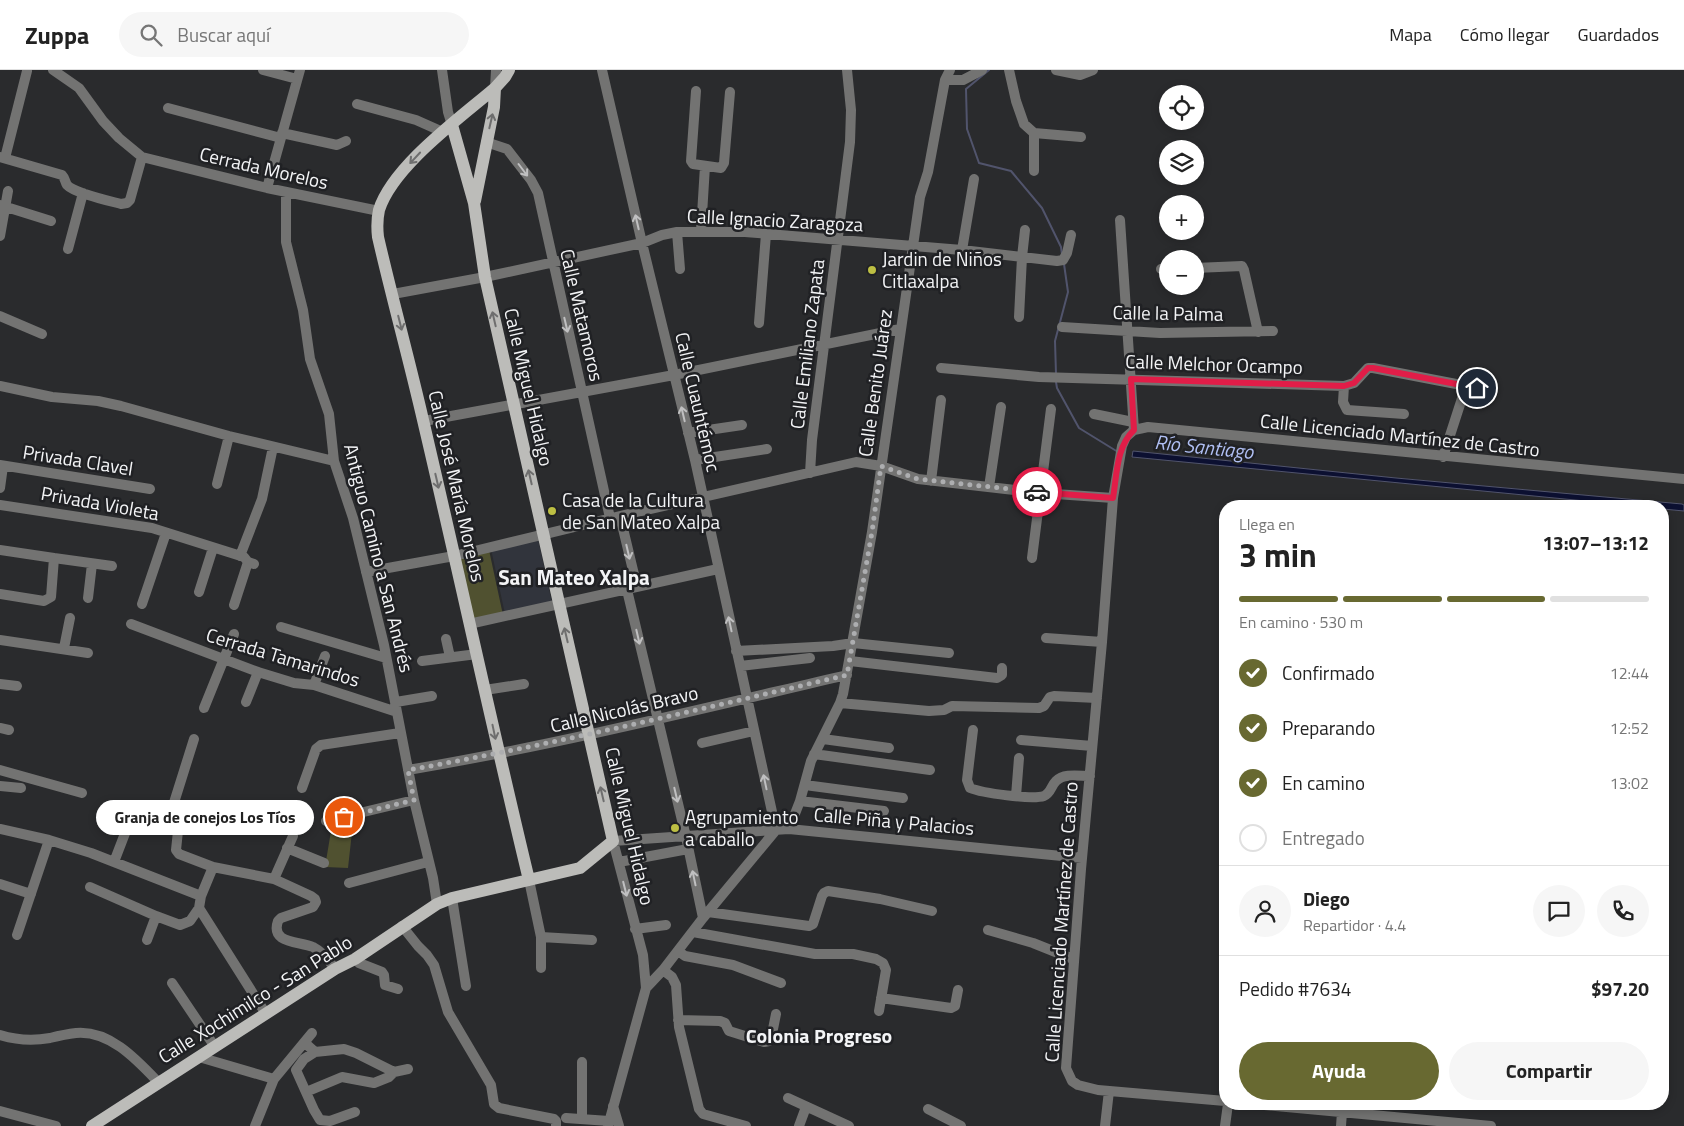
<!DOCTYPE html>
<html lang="es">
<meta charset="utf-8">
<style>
body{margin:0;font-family:"Titillium Web",sans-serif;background:#f6f6f6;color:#222;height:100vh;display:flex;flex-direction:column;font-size:19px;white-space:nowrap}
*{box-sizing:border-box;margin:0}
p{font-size:16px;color:#767676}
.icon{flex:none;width:28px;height:28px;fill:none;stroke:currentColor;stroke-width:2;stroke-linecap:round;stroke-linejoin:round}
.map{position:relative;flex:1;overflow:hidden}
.side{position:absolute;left:1219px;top:430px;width:450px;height:610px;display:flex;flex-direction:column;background:#fff;border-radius:20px;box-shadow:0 2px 8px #0003}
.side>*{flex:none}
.tools{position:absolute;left:1159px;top:15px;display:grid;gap:10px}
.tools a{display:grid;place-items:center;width:45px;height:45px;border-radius:50%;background:#fff;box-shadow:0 2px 8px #0003;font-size:25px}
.pin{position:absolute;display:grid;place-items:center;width:42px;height:42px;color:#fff;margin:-21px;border:2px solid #fff;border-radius:50%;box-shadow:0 1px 5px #0007}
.courier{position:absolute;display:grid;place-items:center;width:50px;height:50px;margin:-25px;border:4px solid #e11d48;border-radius:50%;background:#fff;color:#222;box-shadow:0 1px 6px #0007}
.bubble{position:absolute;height:35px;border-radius:18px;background:#fff;box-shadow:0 2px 8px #0003;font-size:16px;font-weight:700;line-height:35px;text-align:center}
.head em{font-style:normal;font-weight:700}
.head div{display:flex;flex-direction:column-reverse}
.head{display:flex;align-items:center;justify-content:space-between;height:85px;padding:0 20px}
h1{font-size:32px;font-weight:700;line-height:38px}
.bar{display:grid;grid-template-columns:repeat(4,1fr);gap:8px 5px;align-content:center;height:60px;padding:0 20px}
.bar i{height:6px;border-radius:4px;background:#e0e0e0}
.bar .current{background:#686931}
.bar p{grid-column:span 4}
.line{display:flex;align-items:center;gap:12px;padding:0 20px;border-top:1px solid #e0e0e0}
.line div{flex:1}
.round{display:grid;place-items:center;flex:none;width:52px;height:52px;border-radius:26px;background:#f6f6f6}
ol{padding:0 20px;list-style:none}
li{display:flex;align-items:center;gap:15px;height:55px}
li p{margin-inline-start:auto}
li .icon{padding:5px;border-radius:50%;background:#686931;color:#fff;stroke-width:4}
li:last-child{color:#767676}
li i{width:28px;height:28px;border:2px solid #e0e0e0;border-radius:50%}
.button{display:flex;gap:10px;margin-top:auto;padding:10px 20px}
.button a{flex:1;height:58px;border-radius:30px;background:#686931;color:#fff;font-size:20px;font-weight:700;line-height:58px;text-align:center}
.button a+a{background:#f6f6f6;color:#222}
header{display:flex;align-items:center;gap:30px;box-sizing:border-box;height:70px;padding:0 25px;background:#fff;border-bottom:1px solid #e0e0e0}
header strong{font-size:24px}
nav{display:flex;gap:28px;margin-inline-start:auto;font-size:18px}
.search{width:350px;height:45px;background:#f6f6f6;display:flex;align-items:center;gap:12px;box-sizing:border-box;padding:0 18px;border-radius:28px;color:#767676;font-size:19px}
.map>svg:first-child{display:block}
.built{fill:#31343c}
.green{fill:#505130}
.water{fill:#0c1031;stroke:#51546c}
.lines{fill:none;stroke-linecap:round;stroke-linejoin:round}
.stream{stroke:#51546c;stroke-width:2}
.minor{stroke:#737372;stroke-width:10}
.major{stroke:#bcbcb9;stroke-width:12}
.oneway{stroke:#6e6e6e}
.oneway2{stroke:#c0c0c1}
.done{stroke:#adaeb0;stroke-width:5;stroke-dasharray:0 9}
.route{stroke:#e11d48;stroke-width:6}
.poi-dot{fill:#bdbf43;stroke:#202124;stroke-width:2}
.labels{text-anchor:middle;stroke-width:5;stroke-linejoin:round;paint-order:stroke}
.street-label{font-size:19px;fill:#f3f4f6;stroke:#202124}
.poi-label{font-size:19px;fill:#f3f4f6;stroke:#202124;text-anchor:start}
.water-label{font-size:20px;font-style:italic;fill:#b0bff3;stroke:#202124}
.neighbourhood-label{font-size:20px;font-weight:bold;fill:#f3f4f6;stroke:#202124}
.quarter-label{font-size:21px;font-weight:bold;fill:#f3f4f6;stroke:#202124}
</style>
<header>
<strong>Zuppa</strong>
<div class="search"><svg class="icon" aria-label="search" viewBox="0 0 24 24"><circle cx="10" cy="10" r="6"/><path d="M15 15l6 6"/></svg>Buscar aquí</div>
<nav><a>Mapa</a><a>Cómo llegar</a><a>Guardados</a></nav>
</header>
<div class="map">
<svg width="1684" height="1056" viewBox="0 0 1684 1056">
<rect width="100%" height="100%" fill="#2a2b2d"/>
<path class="built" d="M538 469 552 533 505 544 491 479Z"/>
<path class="green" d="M489 480 503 545 472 552 458 486Z
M331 761 352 762 348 798 325 797Z"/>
<path class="water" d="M1133 381 1396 408 1682 434 1684 435V441L1663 439 1662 436H1637L1132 387Z"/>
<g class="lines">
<path class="stream" d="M989 0 966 19 967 59 979 93 1011 101 1042 138 1061 177 1062 184
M1056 304 1055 271 1068 222 1064 194
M1056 312 1057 318 1079 358 1118 382"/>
<path class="minor" d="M53 0 79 18 103 51 119 68 142 87 267 118 379 141
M263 0 297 9
M442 0 448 42 452 55
M602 0 642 173 695 390 776 760
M1009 0 1016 31 1024 54 1034 63V101
M1056 0 1080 5 1093 0
M945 10H963L982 0
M495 18 496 0
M696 21 691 91 693 94 721 98 724 93 730 22
M357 34 416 50 443 62
M168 38 281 68
M282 63 337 75 346 71
M1034 63 1081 67
M486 72 507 79 531 110 538 123 610 448
M0 87 62 105C65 108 65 112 67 115 74 123 110 131 121 134L127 133 130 130 142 87
M5 88 27 1
M267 118 300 0
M286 122V172L303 240 310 289 329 344 334 391 353 448 384 575 414 730 433 808 437 834
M0 135 51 151
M1120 150 1134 360
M701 161 705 96
M677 162 680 199
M0 166 8 121
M68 179 83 123
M962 180 974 109
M1195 198 1242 196 1244 200 1258 262
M1161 199H1168
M393 224 485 207 642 173 662 165 677 162H745L962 180 1057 191 1063 190 1067 183 1071 165
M0 246 42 264
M1019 247 1022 187 1025 160
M759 253 766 164
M1062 257 1160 263 1273 261
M941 298 1039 307 1344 316 1354 313 1368 298H1373L1477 318
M0 316 52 327 98 331 121 336 229 366 334 391
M1344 316 1343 332 1347 340 1404 344
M1094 344 1133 352
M424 351 674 305 900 259
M688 363 742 355
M1443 387 1466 316
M695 390 767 379
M0 395 150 419
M810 403 812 370 850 72 851 40 847 0
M931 411 941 330
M217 414 229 366
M989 417 1001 337
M0 418 3 396
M0 435 152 458 244 487 248 492 254 494
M620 446 637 517
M0 480 54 488
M240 486 262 429 273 377
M1032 488 1051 339
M366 502 454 486 620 446 856 392 881 396 918 409 1041 423 1113 428
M627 520 686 767 703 848
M199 522 213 478
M0 524 44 531 51 527 54 488 112 496
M88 528 92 494
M142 534 166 463
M234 535 248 492
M131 554 258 602 294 613 314 615 397 642
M469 554 718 499
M281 557 386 588
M1046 568 1102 572
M446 569 450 587
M0 570 88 583
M64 578 70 548
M736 581 833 576 853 573 949 583
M422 591 477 584
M850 591 997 608 1002 605V598
M740 596 810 588
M0 614 17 616
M314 615 325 586
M485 620 524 614
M246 632 258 602
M396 632 432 626
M840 633 929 641 944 640 952 636 1039 638 1044 636 1050 627 1054 626 1097 628
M204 638 234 564
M0 658 9 660
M973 660 967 710 970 718C982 723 1032 730 1044 726 1051 723 1051 716 1056 711 1064 703 1079 706 1090 706
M194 669 172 739 178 761 176 780 179 784 213 797
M823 669 889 678
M1021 670 1092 676
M702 673 754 661
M814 684 930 700
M0 700 82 723
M408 700C556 675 701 639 847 605
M805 715 903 728
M0 716 21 718
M302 718 316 679 321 675 400 663
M1016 726 1019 688
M800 731 884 741
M326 751 414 730
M0 759 49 770 91 783 201 826
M789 759 800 731 811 691 840 633 843 624 872 462 920 127 928 102 945 10 950 0
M287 778 324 793
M114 792 129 753
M619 792 688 779
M274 809 293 766
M529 810 541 867V898
M349 813 428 792
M0 814 31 824
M90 817 156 846 180 855 190 851 199 838 201 826 213 797 274 809 311 826 315 829 316 832 313 837 281 848 278 851C270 874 299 871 313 877 323 882 329 890 335 899
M452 828 466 916
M199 838 266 944
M708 842 809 856 813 854 822 826 824 823 828 821 880 829 932 841
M402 856 418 876 427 885 434 895 448 942 491 1015 494 1034 499 1038 554 1049 556 1051V1056
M635 859 666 855
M988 860 1033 873 1073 889
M693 862 815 884H853L876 889 883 893 886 900 879 941
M17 865 49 770
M541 867 592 870
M147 870 156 846
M678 881 685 886 733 895 781 913
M355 889 359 893 382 902 384 905 385 915 398 919
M663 900 672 907 676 915 679 957 699 1039 703 1044 746 1056
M172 913 215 977
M646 918 643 885 613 771 789 759 1082 788
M881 928 951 938 955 936 958 920
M678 950 720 951 725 953 729 961 764 972 769 971 771 969 776 944
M0 965C16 970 33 971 50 968 58 966 67 964 76 963 110 960 137 990 159 1013
M305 973 315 982 344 979 356 983 394 1002 408 999
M315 982 304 989 296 1000 314 1040 320 1050 330 1051 355 1042
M199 987 274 1009
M582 992V1048
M306 1022 342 1007 374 1013 389 1007 394 1002
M788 1028 849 1056
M1225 1031 1098 1020 1078 1015 1072 1011 1066 998 1081 799 1102 572 1113 428 1122 376 1126 367 1134 360 1148 357 1684 409
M1254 1034 1491 1056
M613 1036 619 1056
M928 1039 961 1056
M0 1041 56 1056
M566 1048 609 1051
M255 1056 274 1009 312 963
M608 1056 646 918 663 900 703 848 776 760
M799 1056 806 1037
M1105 1056 1109 1021
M1225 1056 1228 1034
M1341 1056 1342 1042"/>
<path class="major" d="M509 0 505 7 495 18C460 48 393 96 379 140 377 149 377 158 378 167 392 228 409 289 423 350 459 503 492 657 529 810
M475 131 494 37 495 18
M92 1056 335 899 355 889 437 834 452 828 580 798 613 771 485 207 474 133 452 55"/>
</g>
<defs><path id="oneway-shaft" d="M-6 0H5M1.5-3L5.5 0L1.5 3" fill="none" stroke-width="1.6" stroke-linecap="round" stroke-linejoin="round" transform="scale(1.25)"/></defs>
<g class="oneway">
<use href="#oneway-shaft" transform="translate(491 51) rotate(-77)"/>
<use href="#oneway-shaft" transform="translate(415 88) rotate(133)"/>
<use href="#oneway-shaft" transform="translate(494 249) rotate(-103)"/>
<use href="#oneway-shaft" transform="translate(400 253) rotate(76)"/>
<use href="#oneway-shaft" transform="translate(530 407) rotate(-103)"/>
<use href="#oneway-shaft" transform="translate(437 411) rotate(77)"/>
<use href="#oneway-shaft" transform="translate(566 565) rotate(-103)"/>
<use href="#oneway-shaft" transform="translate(494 662) rotate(78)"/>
<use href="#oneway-shaft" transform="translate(602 724) rotate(-103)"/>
</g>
<g class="oneway2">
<use href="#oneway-shaft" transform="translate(523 100) rotate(53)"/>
<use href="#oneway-shaft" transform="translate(637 152) rotate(-103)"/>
<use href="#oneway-shaft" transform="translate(566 255) rotate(77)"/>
<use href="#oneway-shaft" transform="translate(683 344) rotate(-103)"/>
<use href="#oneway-shaft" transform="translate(628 482) rotate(77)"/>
<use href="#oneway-shaft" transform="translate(730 554) rotate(-102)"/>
<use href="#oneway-shaft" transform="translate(638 567) rotate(77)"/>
<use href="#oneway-shaft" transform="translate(765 712) rotate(-102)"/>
<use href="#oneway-shaft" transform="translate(676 725) rotate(77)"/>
<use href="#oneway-shaft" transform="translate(694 808) rotate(-102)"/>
<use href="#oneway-shaft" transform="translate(625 819) rotate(76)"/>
</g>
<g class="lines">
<path class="done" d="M344 747 414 730 408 700C556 674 701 639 847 605L872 462 881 396 918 409 1037 422"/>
<path class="route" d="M1037 422 1113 428C1117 405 1116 377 1134 360L1131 309 1344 316 1354 313 1368 298H1373L1477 318"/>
</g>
<g class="poi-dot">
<circle cx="872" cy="200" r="5"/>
<circle cx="552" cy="441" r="5"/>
<circle cx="675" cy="758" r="5"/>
</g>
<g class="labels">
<g class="street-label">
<text transform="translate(264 98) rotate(13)" y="7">Cerrada Morelos</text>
<text transform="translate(775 150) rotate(3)" y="7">Calle Ignacio Zaragoza</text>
<text transform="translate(1168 243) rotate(1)" y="7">Calle la Palma</text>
<text transform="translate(582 245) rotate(77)" y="7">Calle Matamoros</text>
<text transform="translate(807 274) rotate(-83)" y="7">Calle Emiliano Zapata</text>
<text transform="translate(1214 294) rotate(2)" y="7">Calle Melchor Ocampo</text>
<text transform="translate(875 313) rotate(-82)" y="7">Calle Benito Juárez</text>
<text transform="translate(529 317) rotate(77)" y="7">Calle Miguel Hidalgo</text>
<text transform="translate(698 332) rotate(77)" y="7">Calle Cuauhtémoc</text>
<text transform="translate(1400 365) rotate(6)" y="7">Calle Licenciado Martínez de Castro</text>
<text transform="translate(78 390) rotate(9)" y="7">Privada Clavel</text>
<text transform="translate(457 416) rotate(77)" y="7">Calle José María Morelos</text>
<text transform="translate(100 433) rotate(10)" y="7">Privada Violeta</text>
<text transform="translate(379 488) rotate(76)" y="7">Antiguo Camino a San Andrés</text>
<text transform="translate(283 587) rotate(17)" y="7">Cerrada Tamarindos</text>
<text transform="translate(624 639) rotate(-13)" y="7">Calle Nicolás Bravo</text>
<text transform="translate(894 751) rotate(5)" y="7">Calle Piña y Palacios</text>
<text transform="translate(630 756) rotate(77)" y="7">Calle Miguel Hidalgo</text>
<text transform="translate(1061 852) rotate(-86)" y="7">Calle Licenciado Martínez de Castro</text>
<text transform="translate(255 929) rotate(-32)" y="7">Calle Xochimilco - San Pablo</text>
</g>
<g class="poi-label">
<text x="882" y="196">Jardin de Niños<tspan x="882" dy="22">Citlaxalpa</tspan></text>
<text x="562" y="437">Casa de la Cultura<tspan x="562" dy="22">de San Mateo Xalpa</tspan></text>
<text x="685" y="754">Agrupamiento<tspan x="685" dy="22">a caballo</tspan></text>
</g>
<g class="water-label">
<text transform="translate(1204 377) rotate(6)" y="7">Río Santiago</text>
</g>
<g class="neighbourhood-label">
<text x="819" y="973">Colonia Progreso</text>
</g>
<g class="quarter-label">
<text x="574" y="515">San Mateo Xalpa</text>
</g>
</g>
</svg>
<div class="tools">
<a><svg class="icon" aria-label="locate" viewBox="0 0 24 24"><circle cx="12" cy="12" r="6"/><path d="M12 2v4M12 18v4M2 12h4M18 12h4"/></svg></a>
<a><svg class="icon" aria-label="layers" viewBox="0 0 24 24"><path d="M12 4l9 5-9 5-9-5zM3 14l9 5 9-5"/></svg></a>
<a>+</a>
<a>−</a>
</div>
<div class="pin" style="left:344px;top:747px;background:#ea580c"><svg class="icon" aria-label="bag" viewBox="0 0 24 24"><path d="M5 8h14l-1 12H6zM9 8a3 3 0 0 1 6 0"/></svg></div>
<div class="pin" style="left:1477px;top:318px;background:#1f2937"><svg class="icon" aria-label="home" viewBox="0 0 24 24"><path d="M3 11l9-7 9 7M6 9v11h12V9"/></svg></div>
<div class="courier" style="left:1037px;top:422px"><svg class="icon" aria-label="car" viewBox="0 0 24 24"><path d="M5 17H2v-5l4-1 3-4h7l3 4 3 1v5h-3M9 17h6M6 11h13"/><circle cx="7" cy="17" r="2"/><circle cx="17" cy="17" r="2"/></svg></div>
<div class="bubble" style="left:96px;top:730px;width:218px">Granja de conejos Los Tíos</div>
<section class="side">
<div class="head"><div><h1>3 min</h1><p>Llega en</p></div><em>13:07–13:12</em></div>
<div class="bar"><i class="current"></i><i class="current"></i><i class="current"></i><i></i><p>En camino · 530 m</p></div>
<ol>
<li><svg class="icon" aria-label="check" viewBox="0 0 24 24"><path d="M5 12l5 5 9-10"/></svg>Confirmado<p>12:44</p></li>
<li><svg class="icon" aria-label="check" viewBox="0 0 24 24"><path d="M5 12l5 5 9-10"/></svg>Preparando<p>12:52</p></li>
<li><svg class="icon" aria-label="check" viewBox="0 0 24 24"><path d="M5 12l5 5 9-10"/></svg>En camino<p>13:02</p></li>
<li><i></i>Entregado</li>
</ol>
<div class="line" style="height:90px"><a class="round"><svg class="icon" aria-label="person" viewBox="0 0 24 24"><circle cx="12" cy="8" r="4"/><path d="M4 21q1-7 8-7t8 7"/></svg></a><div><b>Diego</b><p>Repartidor · 4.4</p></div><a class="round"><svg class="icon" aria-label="chat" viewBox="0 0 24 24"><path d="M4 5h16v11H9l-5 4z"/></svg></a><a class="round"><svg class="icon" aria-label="phone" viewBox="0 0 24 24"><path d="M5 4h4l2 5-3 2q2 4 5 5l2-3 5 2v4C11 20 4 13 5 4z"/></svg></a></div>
<div class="line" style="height:65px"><div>Pedido #7634</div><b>$97.20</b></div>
<div class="button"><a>Ayuda</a><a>Compartir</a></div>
</section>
</div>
